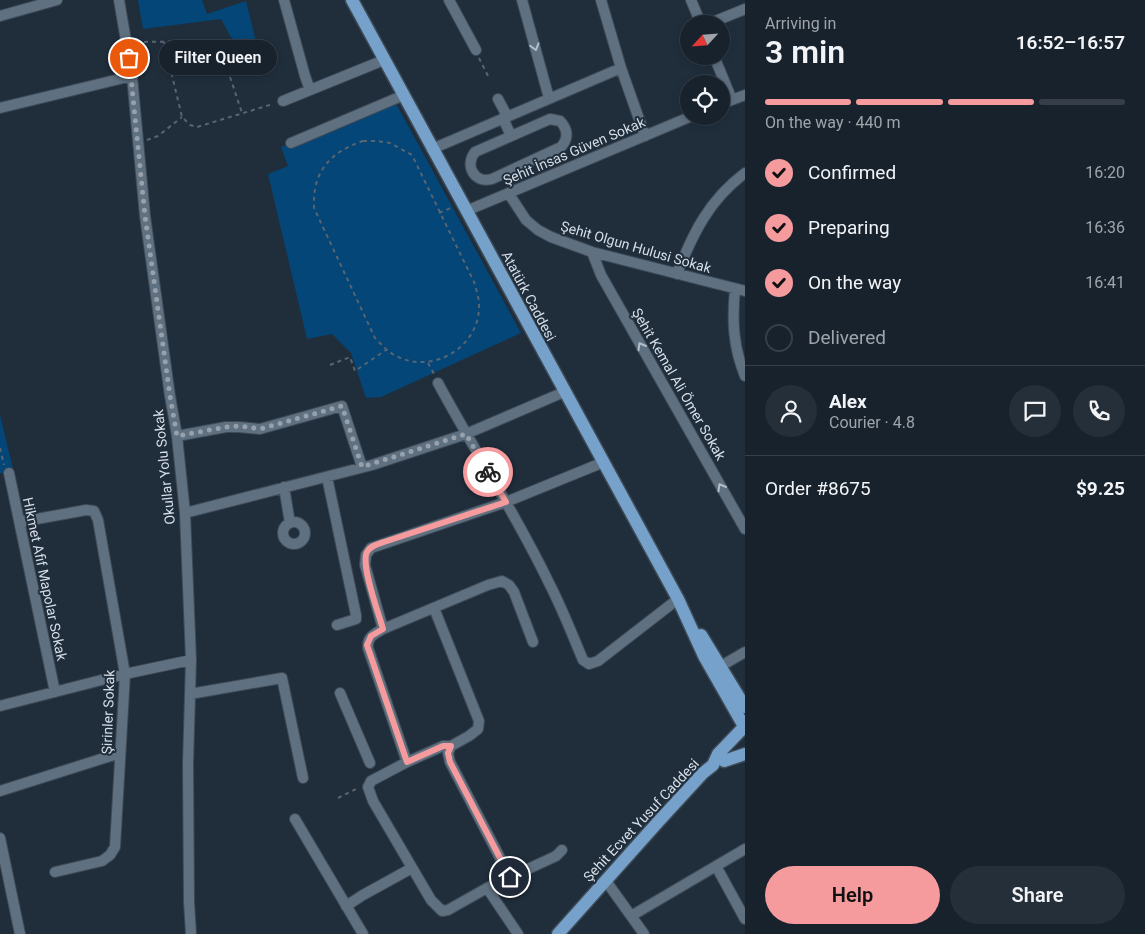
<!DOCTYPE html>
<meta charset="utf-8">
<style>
body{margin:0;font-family:Roboto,sans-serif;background:#252f39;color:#f1f3f6;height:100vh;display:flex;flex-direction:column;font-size:19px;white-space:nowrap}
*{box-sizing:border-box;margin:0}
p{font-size:16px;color:#9fa4aa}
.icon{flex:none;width:28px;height:28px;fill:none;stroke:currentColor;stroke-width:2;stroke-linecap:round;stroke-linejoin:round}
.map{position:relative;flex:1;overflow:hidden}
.side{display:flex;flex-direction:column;background:#18222d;width:400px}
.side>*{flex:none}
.needle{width:32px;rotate:244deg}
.fabs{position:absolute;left:680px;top:15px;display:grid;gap:10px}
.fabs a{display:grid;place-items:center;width:50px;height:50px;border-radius:50%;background:#18222d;box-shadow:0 2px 8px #0003,0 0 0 1px #363f49;font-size:25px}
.pin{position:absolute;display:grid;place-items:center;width:42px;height:42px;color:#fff;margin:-21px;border:2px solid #fff;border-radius:50%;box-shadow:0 1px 5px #0007}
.courier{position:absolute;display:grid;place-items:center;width:50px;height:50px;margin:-25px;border:4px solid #f59b9d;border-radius:50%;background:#fff;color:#222;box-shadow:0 1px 6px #0007}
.bubble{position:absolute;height:35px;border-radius:18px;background:#18222d;box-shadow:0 2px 8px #0003,0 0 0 1px #363f49;font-size:16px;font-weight:600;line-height:35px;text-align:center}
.head em{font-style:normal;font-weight:600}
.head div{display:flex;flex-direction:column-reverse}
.head{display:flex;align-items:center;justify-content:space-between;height:85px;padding:0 20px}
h1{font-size:32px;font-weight:600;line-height:38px}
.bar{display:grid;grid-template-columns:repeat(4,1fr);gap:8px 5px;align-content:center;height:60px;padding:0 20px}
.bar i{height:6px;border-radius:4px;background:#363f49}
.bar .active{background:#f59b9d}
.bar p{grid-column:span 4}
.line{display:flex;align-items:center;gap:12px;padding:0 20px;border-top:1px solid #363f49}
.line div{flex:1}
.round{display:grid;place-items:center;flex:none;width:52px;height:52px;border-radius:26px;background:#252f39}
ol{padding:0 20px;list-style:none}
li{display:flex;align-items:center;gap:15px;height:55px}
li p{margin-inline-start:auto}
li .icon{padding:5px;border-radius:50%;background:#f59b9d;color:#111;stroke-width:4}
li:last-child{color:#9fa4aa}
li i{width:28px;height:28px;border:2px solid #363f49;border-radius:50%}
.button{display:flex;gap:10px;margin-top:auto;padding:10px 20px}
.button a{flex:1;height:58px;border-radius:30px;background:#f59b9d;color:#111;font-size:20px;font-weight:600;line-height:58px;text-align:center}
.button a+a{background:#252f39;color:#f1f3f6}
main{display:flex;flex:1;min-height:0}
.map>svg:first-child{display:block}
.green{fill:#034677}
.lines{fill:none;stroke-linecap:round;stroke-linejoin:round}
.minor-casing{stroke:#3e4a56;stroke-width:12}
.major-casing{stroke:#3e4a56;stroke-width:15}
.path{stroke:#586571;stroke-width:2;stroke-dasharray:4 4;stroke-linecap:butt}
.minor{stroke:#5f7080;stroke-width:10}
.major{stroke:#75a1ca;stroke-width:12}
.oneway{stroke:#b2bec9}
.done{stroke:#96a1ac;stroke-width:5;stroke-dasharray:0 9}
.route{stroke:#f59b9d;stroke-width:6}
.labels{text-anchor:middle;stroke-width:4;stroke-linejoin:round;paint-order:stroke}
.street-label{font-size:14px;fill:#d6dfe8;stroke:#202e3c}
</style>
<main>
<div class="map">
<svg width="745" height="934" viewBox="0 0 745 934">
<rect width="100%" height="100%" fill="#202e3c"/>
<path class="green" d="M138 0H202L207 14 246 1 258 50H238L221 19 143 29Z
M393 98 521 333 381 397 366 398 351 353 332 334 307 339 268 174 288 166 281 147Z
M0 415 14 473H0Z"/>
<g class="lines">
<defs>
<path id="minor" d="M119 0 132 76 145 216 170 396 177 436 185 513 191 660 188 764 189 902 191 934
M284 0 305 76 310 90
M449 0 476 50
M522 0 549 98
M601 0 621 68 645 136
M691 0 701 24
M0 16 57 0
M708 24 745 9
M714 56 732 100
M498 99 507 116
M283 101 384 60
M721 104 745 95
M0 108 132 76
M503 118 511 136
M550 119 560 121C568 129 569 138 561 147L492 179C475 184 464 166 475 152Z
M291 143 404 95
M432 149 621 68
M509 194 526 220 538 230 551 237 592 252 745 291
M466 211 692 116
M592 252 601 275 745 529
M677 274C693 233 709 200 745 173
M735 289C732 320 733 347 745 376
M438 383C474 450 516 514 549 583 562 608 572 634 583 660L589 664 598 661 678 599
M177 436 226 427H239L260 429 342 406 362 467
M9 473 55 692
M327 477 356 615V619L337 625
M284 487 290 523
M185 513 372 465 466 434 564 392
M20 522 86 510 94 511 98 520 125 674 115 847 110 855 102 861 55 872
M283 533a11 11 0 1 1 22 0a11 11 0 1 1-22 0Z
M434 608 479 721 478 729 469 736 451 746H443L407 762 371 781 368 787 373 801 431 900 442 911 448 910 487 888 556 856 562 850
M383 629 365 565 366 555 371 548 506 502 604 462
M721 666 745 652
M340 693 370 763
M190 694 282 678 303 778
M0 706 125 674 191 660
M451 746 448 753 450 762 510 877
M407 762 368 648C367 637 374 634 383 629L488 585 502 581 509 585 514 592 533 642
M0 791 120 753
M295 819 363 934
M0 838 20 934
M716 866 745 919
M606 881 644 934
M487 888 518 934
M346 906 363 895 412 868
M631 916 745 849"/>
<path id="major" d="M352 0 678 599 704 656 745 728
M701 635 745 707
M724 761 745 754
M558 934 658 822 703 773 713 765 718 754 745 726"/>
</defs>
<use href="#minor" class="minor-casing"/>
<use href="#major" class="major-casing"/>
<path class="path" d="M136 42 218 41 242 113
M164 42 182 117 190 125 197 127 273 104
M479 58 488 76
M147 140 158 136 182 117
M363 141H377L390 143 412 155 474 282C476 289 479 297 479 305 480 347 433 375 396 356 388 352 382 345 375 338L314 208C312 172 330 152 363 141Z
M439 213 453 207
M428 363 434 374
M330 365 350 357 355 371 386 350
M0 448 4 465
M338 798 358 788"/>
<use href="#minor" class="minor"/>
<use href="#major" class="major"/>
</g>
<defs><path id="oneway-chevron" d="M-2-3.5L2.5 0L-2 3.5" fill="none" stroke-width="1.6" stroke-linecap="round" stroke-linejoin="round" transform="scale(1.25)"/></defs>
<g class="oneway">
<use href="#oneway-chevron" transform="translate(535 47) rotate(74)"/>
<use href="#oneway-chevron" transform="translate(641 346) rotate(-120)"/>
<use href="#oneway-chevron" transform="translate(721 487) rotate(-120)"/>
</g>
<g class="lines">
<path class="done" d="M129 58 145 216 170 396 177 436 226 427 239 426 260 429 342 406 362 467 466 434 488 472"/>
<path class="route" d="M488 472 506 502 384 542C378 544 370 546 367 552 360 564 379 614 383 629L371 636 367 645 407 762 443 746H451L448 753 450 762 510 877"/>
</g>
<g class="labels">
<g class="street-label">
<text transform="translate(574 151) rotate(-23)" y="5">Şehit İnsas Güven Sokak</text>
<text transform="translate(636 247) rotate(16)" y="5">Şehit Olgun Hulusi Sokak</text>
<text transform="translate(529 296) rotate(62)" y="5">Atatürk Caddesi</text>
<text transform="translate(679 384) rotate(60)" y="5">Şehit Kemal Ali Ömer Sokak</text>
<text transform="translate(164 467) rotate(-96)" y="5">Okullar Yolu Sokak</text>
<text transform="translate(45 579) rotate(78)" y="5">Hikmet Afif Mapolar Sokak</text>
<text transform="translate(108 712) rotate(-88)" y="5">Şirinler Sokak</text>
<text transform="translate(641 820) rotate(-47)" y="5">Şehit Ecvet Yusuf Caddesi</text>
</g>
</g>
</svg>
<div class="fabs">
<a><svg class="needle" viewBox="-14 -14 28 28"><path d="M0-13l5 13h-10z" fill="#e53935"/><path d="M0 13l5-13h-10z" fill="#9fa4aa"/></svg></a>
<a><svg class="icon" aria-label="locate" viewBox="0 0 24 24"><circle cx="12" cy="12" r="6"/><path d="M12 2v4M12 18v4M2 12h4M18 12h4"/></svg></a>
</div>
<div class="pin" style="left:129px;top:58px;background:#ea580c"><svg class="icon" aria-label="bag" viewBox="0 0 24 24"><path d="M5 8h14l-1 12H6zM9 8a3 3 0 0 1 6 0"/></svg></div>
<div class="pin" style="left:510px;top:877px;background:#1f2937"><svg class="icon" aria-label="home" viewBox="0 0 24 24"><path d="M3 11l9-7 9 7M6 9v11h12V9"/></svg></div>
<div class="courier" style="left:488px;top:472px"><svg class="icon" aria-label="bike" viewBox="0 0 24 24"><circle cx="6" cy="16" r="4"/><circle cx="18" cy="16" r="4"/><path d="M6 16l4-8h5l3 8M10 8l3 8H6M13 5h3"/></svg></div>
<div class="bubble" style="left:159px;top:40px;width:118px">Filter Queen</div>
</div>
<section class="side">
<div class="head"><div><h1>3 min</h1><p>Arriving in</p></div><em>16:52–16:57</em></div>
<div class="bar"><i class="active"></i><i class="active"></i><i class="active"></i><i></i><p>On the way · 440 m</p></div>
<ol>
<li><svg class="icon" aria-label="check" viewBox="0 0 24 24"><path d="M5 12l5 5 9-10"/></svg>Confirmed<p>16:20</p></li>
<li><svg class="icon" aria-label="check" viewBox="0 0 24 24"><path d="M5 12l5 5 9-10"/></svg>Preparing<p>16:36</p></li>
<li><svg class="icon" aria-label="check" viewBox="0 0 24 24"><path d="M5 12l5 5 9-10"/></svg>On the way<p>16:41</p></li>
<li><i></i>Delivered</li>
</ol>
<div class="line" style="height:90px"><a class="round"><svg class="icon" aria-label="person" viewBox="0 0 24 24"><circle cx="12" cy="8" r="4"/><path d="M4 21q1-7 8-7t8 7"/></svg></a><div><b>Alex</b><p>Courier · 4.8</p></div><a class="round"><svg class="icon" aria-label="chat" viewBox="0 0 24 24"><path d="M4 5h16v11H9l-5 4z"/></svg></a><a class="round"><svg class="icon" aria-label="phone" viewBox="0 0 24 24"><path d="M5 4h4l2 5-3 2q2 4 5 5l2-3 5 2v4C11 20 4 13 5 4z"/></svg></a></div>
<div class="line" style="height:65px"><div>Order #8675</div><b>$9.25</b></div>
<div class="button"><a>Help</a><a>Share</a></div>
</section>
</main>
